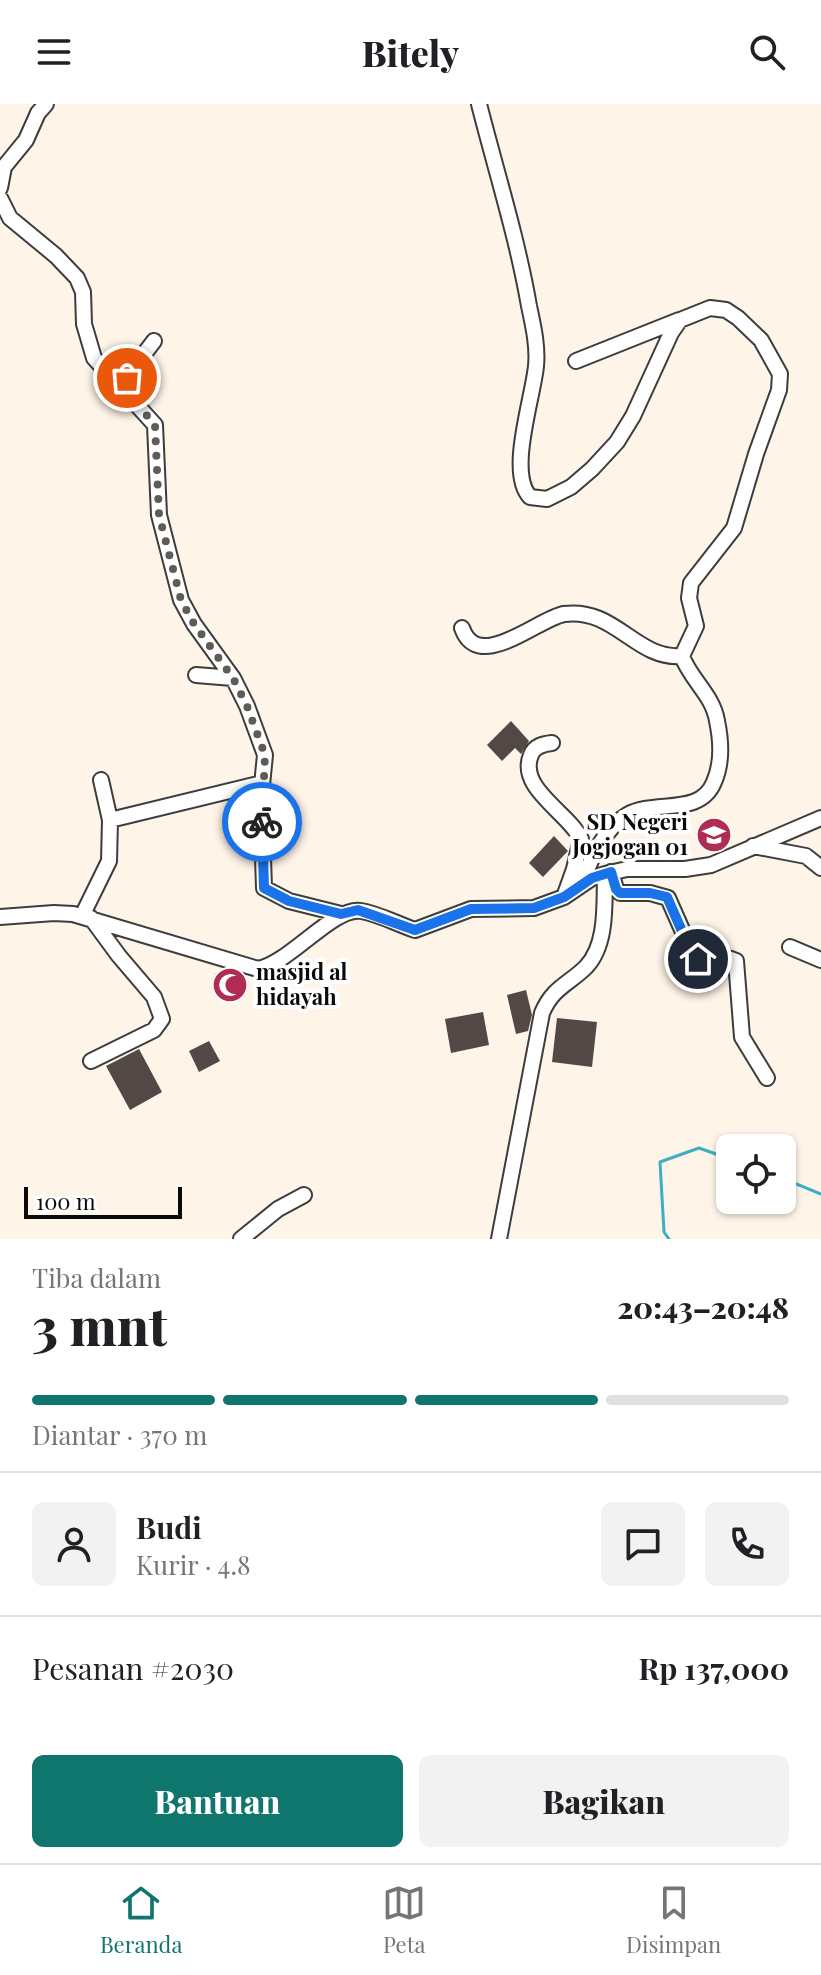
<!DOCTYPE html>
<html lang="id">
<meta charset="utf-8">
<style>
body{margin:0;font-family:"Playfair Display",serif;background:#f2f2f2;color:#202124;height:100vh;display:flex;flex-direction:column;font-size:30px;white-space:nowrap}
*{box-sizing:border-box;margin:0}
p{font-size:26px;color:#757577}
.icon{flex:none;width:44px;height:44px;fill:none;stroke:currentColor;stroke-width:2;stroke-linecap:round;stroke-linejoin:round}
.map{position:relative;height:1135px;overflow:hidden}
.side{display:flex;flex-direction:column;background:#fff;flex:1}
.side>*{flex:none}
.tools{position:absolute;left:716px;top:1030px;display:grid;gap:16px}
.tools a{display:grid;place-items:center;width:80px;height:80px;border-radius:12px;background:#fff;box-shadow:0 2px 6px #0004;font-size:40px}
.scale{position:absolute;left:24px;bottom:20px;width:158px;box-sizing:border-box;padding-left:8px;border:4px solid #0a0a0a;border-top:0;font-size:22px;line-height:28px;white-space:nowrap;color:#0a0a0a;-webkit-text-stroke:6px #fff;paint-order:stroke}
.pin{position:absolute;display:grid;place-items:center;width:68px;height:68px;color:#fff;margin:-34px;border:4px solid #fff;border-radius:50%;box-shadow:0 2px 8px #0007}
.courier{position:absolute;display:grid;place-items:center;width:80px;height:80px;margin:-40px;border:6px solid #1a73e8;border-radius:50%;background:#fff;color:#222;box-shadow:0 2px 10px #0007}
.head em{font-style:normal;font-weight:800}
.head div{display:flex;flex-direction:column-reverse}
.head{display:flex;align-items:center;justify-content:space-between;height:136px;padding:0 32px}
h1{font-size:52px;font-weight:800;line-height:60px}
.bar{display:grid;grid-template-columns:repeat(4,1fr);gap:12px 8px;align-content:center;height:96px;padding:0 32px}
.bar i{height:10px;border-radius:6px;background:#e0e0e0}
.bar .active{background:#0f766e}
.bar p{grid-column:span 4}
.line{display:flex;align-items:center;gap:20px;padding:0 32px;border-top:2px solid #e0e0e0}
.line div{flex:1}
.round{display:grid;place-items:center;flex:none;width:84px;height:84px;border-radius:12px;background:#f2f2f2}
.action{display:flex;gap:16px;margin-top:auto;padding:16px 32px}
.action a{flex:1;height:92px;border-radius:12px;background:#0f766e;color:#fff;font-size:32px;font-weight:800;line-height:92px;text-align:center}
.action a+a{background:#f2f2f2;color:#202124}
header{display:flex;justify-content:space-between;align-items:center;height:104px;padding:0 32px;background:#fff;font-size:36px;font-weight:800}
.dock{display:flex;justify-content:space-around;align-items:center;height:112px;border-top:2px solid #e0e0e0;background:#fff;font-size:22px;color:#757577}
.dock a{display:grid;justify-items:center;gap:4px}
.dock .active{color:#0f766e}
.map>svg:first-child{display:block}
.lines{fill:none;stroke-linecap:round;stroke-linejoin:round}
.stream{stroke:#3cafc4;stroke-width:3}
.building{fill:#524947}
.minor-casing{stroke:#3d3d3d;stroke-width:18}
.minor{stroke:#fff;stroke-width:14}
.done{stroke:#5f5c58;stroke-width:8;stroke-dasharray:0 14.4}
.route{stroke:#1a73e8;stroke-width:10}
.labels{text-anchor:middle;stroke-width:8;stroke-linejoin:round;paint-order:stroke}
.poi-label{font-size:22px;font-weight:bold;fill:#0a0a0a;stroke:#fff;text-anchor:end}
</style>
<header><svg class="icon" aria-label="menu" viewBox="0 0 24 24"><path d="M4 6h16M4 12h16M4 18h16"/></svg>Bitely<svg class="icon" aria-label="search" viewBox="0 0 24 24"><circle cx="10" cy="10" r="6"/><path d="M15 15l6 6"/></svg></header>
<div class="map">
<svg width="821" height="1135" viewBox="0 0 821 1135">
<rect width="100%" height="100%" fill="#fef4e8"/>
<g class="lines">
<path class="stream" d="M782 1074 821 1090
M669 1135 664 1128 660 1058 699 1044 730 1055"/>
</g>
<path class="building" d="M511 617 529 637 521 650 515 644 502 657 487 641Z
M554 732 568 747 543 773 529 759Z
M226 866 236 869 245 892 228 897 215 870Z
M526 886 532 911 528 927 516 930 507 891Z
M483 908 489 941 451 949 445 915Z
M557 914 597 918 592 963 552 958Z
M209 937 220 957 199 968 189 947Z
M139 945 162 988 130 1006 106 962Z"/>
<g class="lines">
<defs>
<path id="minor" d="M479 0C496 67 517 133 529 202 533 221 538 242 536 262 533 294 507 369 530 393L547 395 571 383 592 365 617 338 633 312 671 229 680 216 710 204 726 206 738 214 761 236 780 270 779 286 756 350 734 424 691 479 689 494 696 522 682 552C690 575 713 591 717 617 721 636 722 660 714 678 700 713 655 695 627 711 603 725 590 758 580 782
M0 84 4 63 26 36 38 9 46 0
M0 94 10 114 56 152 77 174 83 188 84 220 94 254 155 321 159 411 181 496 194 520 233 574 247 602 265 651 261 691 264 784 289 797 341 810
M576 257 679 216
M135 291 127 277 128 271 154 237
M462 524C478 570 539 514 564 510 615 503 636 556 682 552
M196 571 233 574
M552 639C543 640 534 642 531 651 517 684 569 709 581 735L574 765 564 793
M110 716 262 679
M753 742 806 752 821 764
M611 768 616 785 620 789H650L668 794 694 853C708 858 723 850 736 857L742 933 767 974
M82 812 109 757 110 716 101 676
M0 813 54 809 73 810 258 865C290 859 334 802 361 807 379 810 397 820 415 826L471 805 534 804 564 793 592 774 605 770 627 765H685L711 761 821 714
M790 843 821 856
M91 957 154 926 162 915 154 893 119 852 91 814
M241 1135 278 1105 304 1091
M499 1135 542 909C553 883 569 880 586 863 608 840 604 798 605 770"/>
</defs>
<use href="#minor" class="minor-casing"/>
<use href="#minor" class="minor"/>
</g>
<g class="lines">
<path class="done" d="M127 274 136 299 155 321 159 411 181 496 194 520 233 574 247 602 265 651 262 718"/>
<path class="route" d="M262 718 264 784 289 797 341 810 358 806 415 826 471 805 534 804 564 793 592 774 611 768 616 785 620 789H650L667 793 692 850 698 855"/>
</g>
<defs>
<symbol id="school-disc" viewBox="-11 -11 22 22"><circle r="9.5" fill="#b02c53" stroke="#fff"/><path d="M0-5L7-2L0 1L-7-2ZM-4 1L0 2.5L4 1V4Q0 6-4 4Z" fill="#fff"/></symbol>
<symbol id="mosque-disc" viewBox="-11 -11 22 22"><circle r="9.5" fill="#b02c53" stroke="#fff"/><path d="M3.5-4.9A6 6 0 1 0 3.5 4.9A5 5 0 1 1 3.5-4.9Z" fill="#fff"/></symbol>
</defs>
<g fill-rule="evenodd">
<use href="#school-disc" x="694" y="711" width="40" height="40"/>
<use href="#mosque-disc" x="210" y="861" width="40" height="40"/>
</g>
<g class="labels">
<g class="poi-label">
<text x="688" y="726">SD Negeri<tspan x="688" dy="25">Jogjogan 01</tspan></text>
<text x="256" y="876" text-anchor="start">masjid al<tspan x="256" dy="25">hidayah</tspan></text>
</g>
</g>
</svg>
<div class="tools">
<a><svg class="icon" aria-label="locate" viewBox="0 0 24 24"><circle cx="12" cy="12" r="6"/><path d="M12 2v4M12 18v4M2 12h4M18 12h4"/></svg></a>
</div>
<div class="scale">100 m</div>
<div class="pin" style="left:127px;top:274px;background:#ea580c"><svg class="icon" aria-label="bag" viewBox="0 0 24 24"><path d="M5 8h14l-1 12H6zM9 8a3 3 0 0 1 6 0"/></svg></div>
<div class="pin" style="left:698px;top:855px;background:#1f2937"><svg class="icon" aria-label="home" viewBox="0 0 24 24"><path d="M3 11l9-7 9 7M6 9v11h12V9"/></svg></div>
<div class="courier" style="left:262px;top:718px"><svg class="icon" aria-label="bike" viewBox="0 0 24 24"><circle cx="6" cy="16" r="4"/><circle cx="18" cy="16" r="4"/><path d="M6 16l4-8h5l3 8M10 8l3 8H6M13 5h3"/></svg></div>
</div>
<section class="side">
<div class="head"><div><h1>3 mnt</h1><p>Tiba dalam</p></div><em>20:43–20:48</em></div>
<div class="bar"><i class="active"></i><i class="active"></i><i class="active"></i><i></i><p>Diantar · 370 m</p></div>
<div class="line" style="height:144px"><a class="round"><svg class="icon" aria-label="person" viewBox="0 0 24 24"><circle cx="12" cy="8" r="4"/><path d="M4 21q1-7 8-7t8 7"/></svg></a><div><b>Budi</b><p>Kurir · 4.8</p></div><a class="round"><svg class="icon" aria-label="chat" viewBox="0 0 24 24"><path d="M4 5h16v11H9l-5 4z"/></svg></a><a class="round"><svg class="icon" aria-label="phone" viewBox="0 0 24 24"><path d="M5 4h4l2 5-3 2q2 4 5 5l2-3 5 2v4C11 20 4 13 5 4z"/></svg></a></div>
<div class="line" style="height:104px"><div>Pesanan #2030</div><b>Rp 137,000</b></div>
<div class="action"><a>Bantuan</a><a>Bagikan</a></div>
</section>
<nav class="dock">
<a class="active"><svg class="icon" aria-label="home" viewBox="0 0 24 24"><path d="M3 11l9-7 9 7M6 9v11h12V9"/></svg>Beranda</a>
<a><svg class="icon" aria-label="map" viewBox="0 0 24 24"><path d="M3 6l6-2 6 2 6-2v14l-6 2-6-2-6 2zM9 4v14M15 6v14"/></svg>Peta</a>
<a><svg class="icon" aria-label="saved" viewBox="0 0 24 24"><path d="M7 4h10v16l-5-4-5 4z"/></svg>Disimpan</a>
</nav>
